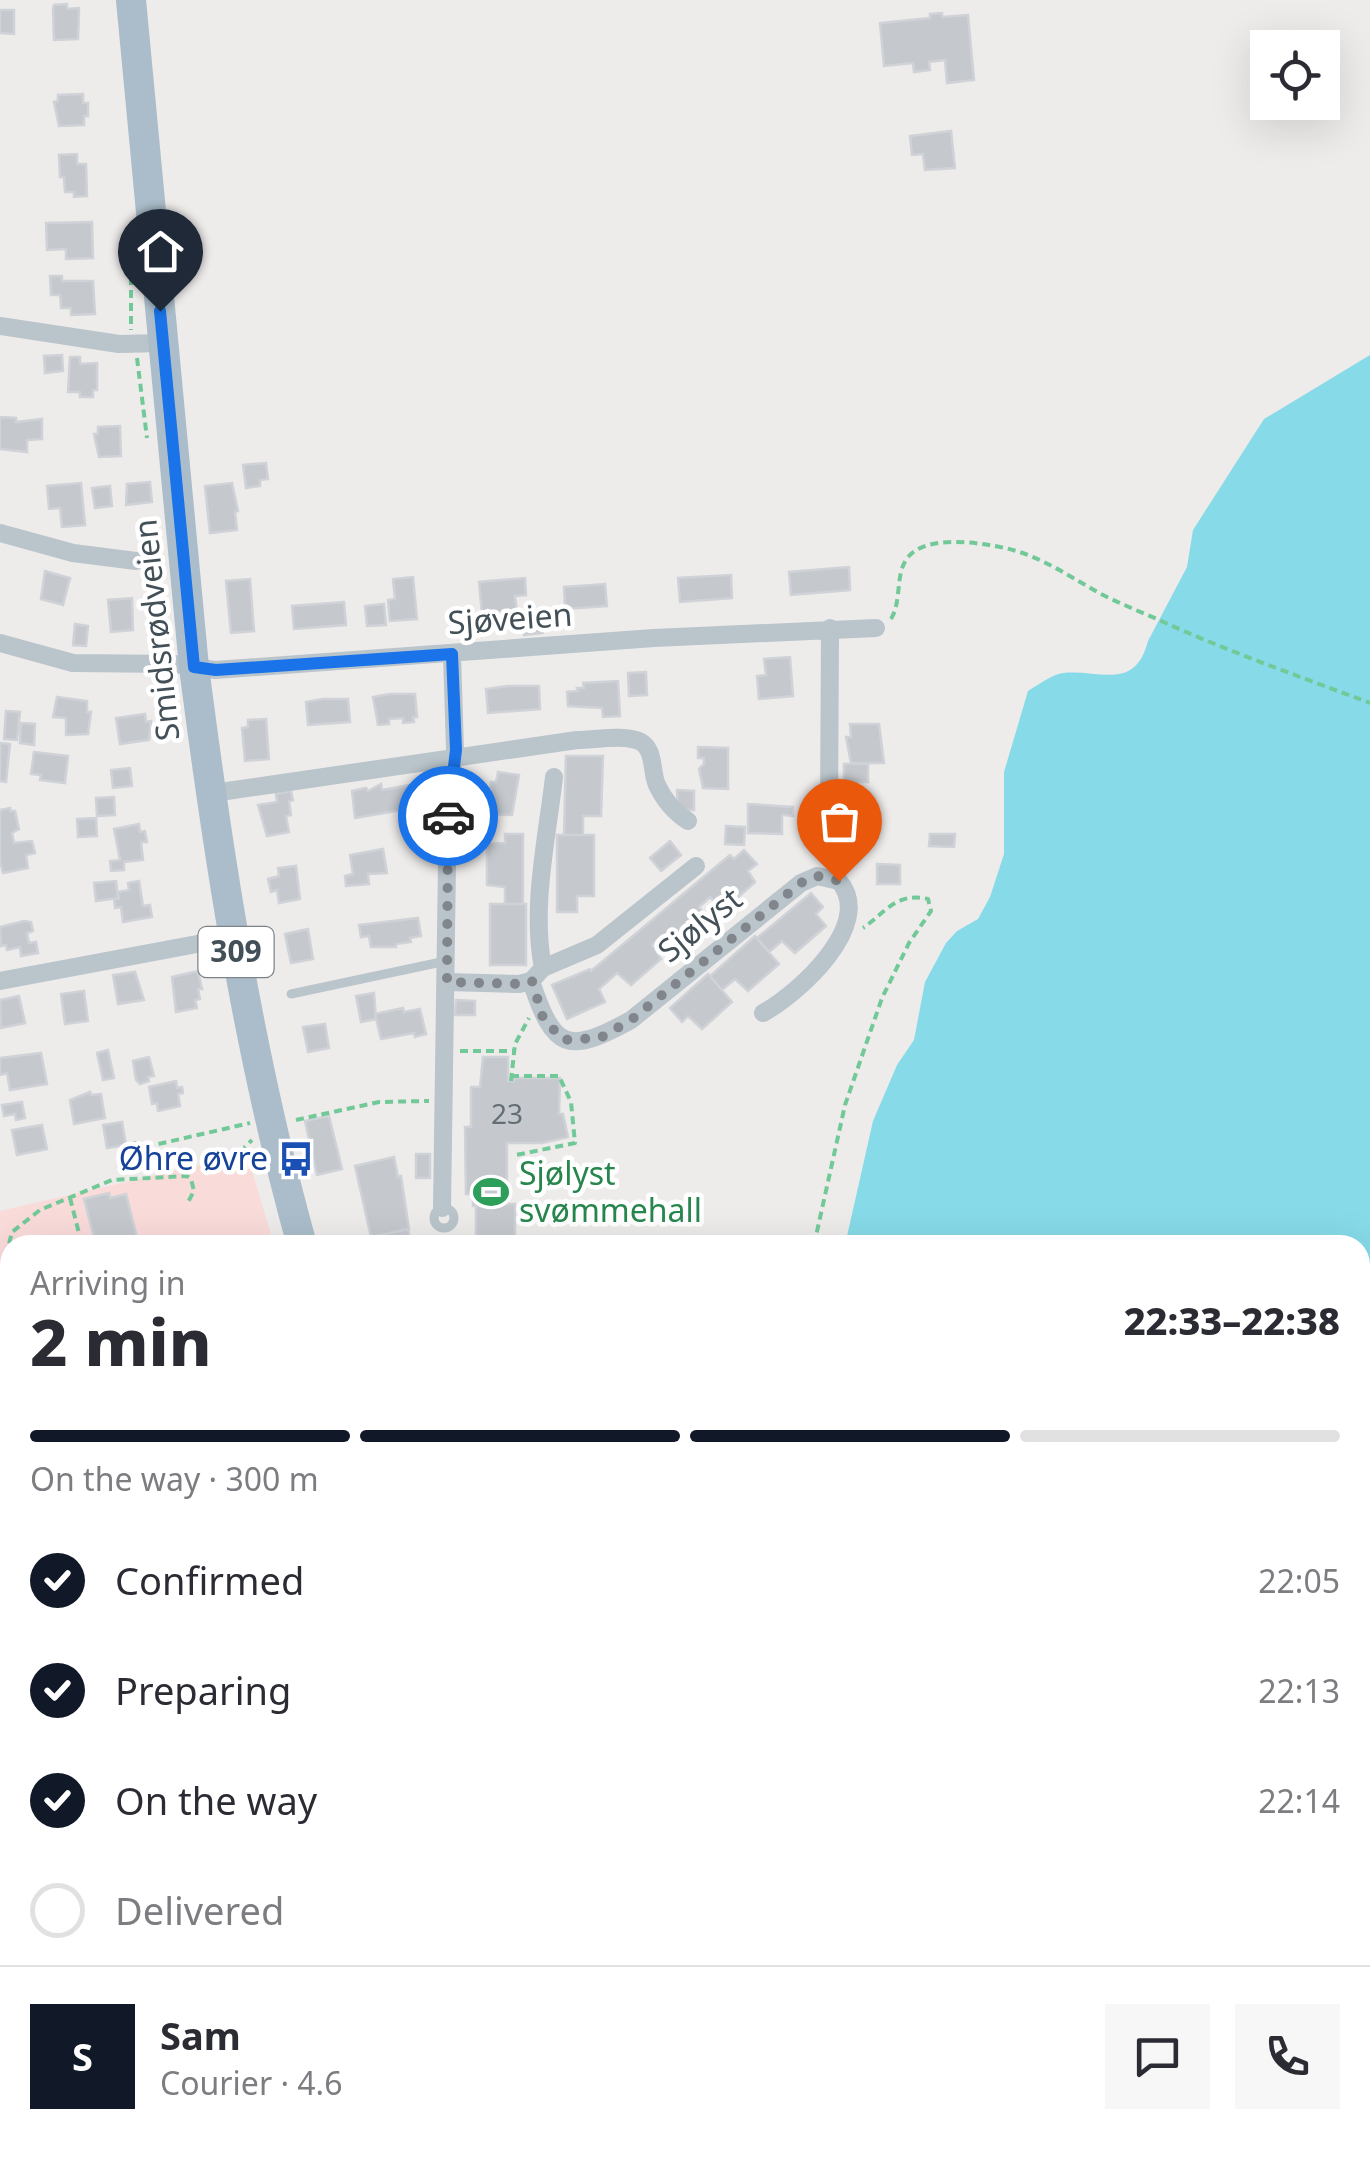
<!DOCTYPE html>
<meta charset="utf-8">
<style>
body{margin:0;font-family:"Noto Sans",sans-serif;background:#f7f7f7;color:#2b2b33;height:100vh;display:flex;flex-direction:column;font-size:38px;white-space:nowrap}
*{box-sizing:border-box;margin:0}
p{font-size:32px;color:#7c7c81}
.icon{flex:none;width:55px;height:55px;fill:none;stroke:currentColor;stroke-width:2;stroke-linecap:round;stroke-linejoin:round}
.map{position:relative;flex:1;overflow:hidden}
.drawer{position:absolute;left:0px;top:1235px;width:1370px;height:930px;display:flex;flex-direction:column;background:#fff;border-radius:30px 30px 0 0;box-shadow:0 10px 40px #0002}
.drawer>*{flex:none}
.controls{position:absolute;left:1250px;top:30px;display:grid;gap:20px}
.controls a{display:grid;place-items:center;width:90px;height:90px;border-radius:0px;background:#fff;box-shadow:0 10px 40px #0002;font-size:50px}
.pin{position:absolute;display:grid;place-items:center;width:85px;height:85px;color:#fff;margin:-102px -42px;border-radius:50% 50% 50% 0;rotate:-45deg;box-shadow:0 0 10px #0007}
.pin .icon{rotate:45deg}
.courier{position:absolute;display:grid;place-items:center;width:100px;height:100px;margin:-50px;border:8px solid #1a73e8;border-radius:50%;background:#fff;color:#222;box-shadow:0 2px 12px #0007}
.summary em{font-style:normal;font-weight:800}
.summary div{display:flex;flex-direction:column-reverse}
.summary{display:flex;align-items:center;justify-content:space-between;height:170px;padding:0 30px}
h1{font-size:65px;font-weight:800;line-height:75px}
.bar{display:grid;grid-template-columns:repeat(4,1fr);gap:15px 10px;align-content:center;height:120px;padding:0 30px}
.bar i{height:12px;border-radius:8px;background:#e1e1e2}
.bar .active{background:#111827}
.bar p{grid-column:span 4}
.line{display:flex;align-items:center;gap:25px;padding:0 30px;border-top:2px solid #e1e1e2}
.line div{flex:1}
.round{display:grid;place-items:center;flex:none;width:105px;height:105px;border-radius:0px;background:#f7f7f7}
ol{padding:0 30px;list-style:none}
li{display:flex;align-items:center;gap:30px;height:110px}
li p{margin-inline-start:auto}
li .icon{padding:10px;border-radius:50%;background:#111827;color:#fff;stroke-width:4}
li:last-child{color:#7c7c81}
li i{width:55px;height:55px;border:5px solid #e1e1e2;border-radius:50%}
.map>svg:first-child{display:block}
.medical{fill:#f9dbda}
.green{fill:#b9ecc9}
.water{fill:#87dae8}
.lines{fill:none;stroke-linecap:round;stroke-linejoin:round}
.stream{stroke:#87dae8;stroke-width:5}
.building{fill:#c5c9ce;stroke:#cfd2d7;stroke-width:2.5}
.path{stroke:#72c998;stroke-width:4;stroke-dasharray:8 5;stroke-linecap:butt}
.service{stroke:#b9c4cb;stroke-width:9}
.minor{stroke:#b9c4cb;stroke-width:18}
.primary{stroke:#abbdca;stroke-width:30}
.done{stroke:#80868b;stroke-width:10;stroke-dasharray:0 18}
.route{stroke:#1a73e8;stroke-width:12}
.labels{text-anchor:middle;stroke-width:9;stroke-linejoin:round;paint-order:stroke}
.number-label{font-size:28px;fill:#646e76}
.shield{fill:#fff;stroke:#7c848a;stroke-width:2.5}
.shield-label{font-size:30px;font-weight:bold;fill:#445058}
.street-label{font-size:32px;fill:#445058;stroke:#fff}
.transit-label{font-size:32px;fill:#164399;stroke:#fff;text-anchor:end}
.leisure-label{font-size:32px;fill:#27864d;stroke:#fff;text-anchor:start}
</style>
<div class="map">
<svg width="1370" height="2165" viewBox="0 0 1370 2165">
<rect width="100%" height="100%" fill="#eeebeb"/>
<path class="medical" d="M247 1154 274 1245H10V1419L0 1417V1211Z"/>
<path class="green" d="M1370 1858V2165H843L854 2155H1360V1867Z"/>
<path class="water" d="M1370 355V1858L1360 1867V1245H845L873 1121 897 1065 914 1040 925 982 946 943 957 931 978 919 990 897 1004 854V772L1028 691C1038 685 1051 675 1063 673 1099 669 1135 692 1148 641L1187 567 1193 530 1264 419Z"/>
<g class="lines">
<path class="stream" d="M843 2165 854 2155"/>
</g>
<path class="building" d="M67 4V9L79 8 78 39 54 40 53 9 54 5Z
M0 10H14V34L0 33Z
M942 13V17L968 15 974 80 947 83 945 60 929 62 930 70 914 72 913 63 884 66 880 23 930 18V14Z
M83 94V103H88V116H84V125L59 126 54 102 58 101V95Z
M951 131 955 168 925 170 923 154 912 155 910 136Z
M77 154V164H86L87 196 74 197V192H65L64 177H60L59 155Z
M92 222 93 258 66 259V249L47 250 46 223Z
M50 276H62V281H93L95 314 71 315V308H61L60 295H51Z
M62 355 63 371 45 373 44 356Z
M70 357H80V364L97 363V390H93V397H80V392H68Z
M0 417 16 418V422L42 419V439L27 440V452L0 449Z
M120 426 121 456 99 457 94 434H98V427Z
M266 463 268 479 260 480V486L246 488 243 465Z
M150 482 152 502 126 505 127 484Z
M81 483 85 525 62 527 60 508 49 509 47 486Z
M232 483 238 511 235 512 237 530 210 533 205 486Z
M110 486 112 506 95 508 92 488Z
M849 567 850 590 791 595 789 572Z
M45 571 70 578 63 605 41 599Z
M731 575 732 598 680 602 678 578Z
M413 577 417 619 390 621 388 600 395 599 393 579Z
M525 578 526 595 515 596 517 611 482 614 479 582Z
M250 579 254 631 231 633 226 581Z
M605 584 607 606 565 609 564 587Z
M132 598 133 630 111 632 108 600Z
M344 602 346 625 294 629 292 606Z
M384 604 386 625 367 626 365 606Z
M541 612 543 633 524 635 522 614Z
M75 624 88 626 86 646 73 645Z
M790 657 793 696 759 699 757 676 766 675 764 659Z
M646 672 647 695 629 696 628 673Z
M618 681 620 716 603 717 602 708 568 706 567 692 578 691 577 688H584L583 683Z
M508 686H539L540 709 488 713 486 689Z
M390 694H415L417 717H413L414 722 403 723V718L389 719V724L378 725 373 697Z
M57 697 87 701V712H91L88 734 66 735V718L53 717Z
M323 699H348L350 722 308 725 306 702Z
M6 711 20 712 17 740 4 739Z
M145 714 146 722 151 721 149 740 120 744 116 718Z
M266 719 269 759 245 761 242 728 248 727V720Z
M21 723 35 724 34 745 20 743Z
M850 724H879L884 763H851L846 737H851Z
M0 743 10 744 6 782 0 781Z
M698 747 728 748V789L703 788 699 769 704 764V758H698Z
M34 752 68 756 65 783 40 780 41 775 31 774Z
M566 756H603L601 816H583V835H564Z
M844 764H868V782H844Z
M130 768 132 786 113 788 111 770Z
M498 772 519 775 512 815 489 814 491 782H496Z
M426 782 429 804 407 802 408 809 355 818 352 791 366 788 368 791 381 784 382 790Z
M677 790 694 791V810H678Z
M291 791 293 800 289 801 291 815 286 816 289 832 267 836 258 805 277 802 276 794Z
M841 794 865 796 862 827 838 825 839 815H835Z
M114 797 115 815 97 816 96 798Z
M748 804 793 807V816L782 815V834L748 833Z
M423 807 426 826 403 829 401 810Z
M10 808V811H15L19 829 12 833 14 843 32 841 35 853 26 855 28 868 3 873 0 861V810Z
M96 818 97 836 78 837 77 819Z
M139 824 140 832 145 831 147 842H141L143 860 124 862V870L111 871 110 861 120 860 114 829Z
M726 826 745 827 744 845 725 844Z
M505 834H523V904H505V887L487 885V844L505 843Z
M930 834H955L954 847 929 846Z
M557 835H594V896H577V912H557Z
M670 841 681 855 661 871 650 858Z
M383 849 387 873 368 874 369 884 346 886 345 876 353 874 350 855Z
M744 850 757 864 748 871 755 882 724 910 710 897 699 907 708 920 677 947 663 935 652 945 661 959 631 985 617 973 599 989 605 1002 567 1019 552 985 590 969 591 971 730 855 734 859Z
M877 864 900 865V884H877Z
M296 866 300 899 279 903 277 890 271 892 268 879 279 876 278 868Z
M116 881 118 898 96 901 94 883Z
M139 881 143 906 150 905 152 917 123 922 121 907 115 908 114 899H119L118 892 129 890 128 883Z
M811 893 823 907 816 914 826 926 795 953 782 941 769 952 757 938Z
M490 904H526V965H490Z
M418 918 421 936 410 938 411 942 396 944V947H371L369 936 361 937 359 925Z
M24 921 31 922 33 931 27 933 29 943 36 942 38 953 21 956 20 947 7 950 6 945 1 946 0 927Z
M308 929 313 959 291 963 285 934Z
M755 936 779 964 748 991 735 979 722 990 710 976Z
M198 971 202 989H198L200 999 195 1000 197 1008 176 1012 172 977Z
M135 972 144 1000 118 1004 113 975Z
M708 974 732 1002 702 1029 688 1016 682 1022 670 1008Z
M84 991 88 1021 65 1024 61 994Z
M374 993 376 1019 361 1022 356 996Z
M19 996 25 1023 1 1028 0 1000Z
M456 1000 475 1001V1015H455Z
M403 1008 404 1012 420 1009 426 1034 415 1037 414 1033 381 1039 375 1014Z
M325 1024 329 1048 308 1052 303 1027Z
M108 1050 114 1078 103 1080 97 1053Z
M41 1053 47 1084 10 1090 7 1073 0 1075V1058Z
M149 1057 154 1076 148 1077 149 1081 140 1084 136 1080 133 1061Z
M483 1057H508V1081H514V1078H560L559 1114H563L568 1137 542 1143H507V1204L473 1206V1194H466L465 1127H471V1087H480Z
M176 1081 177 1088 182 1087 183 1093 178 1094 180 1106 158 1111 157 1103 152 1104 149 1087Z
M90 1092 91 1095 101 1094 105 1118 74 1124 70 1100Z
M22 1102 25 1118 16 1120 15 1114 4 1116 2 1105Z
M329 1116 342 1169 317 1175 305 1121Z
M122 1122 126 1145 107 1148 103 1125Z
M42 1125 47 1149 17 1155 12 1130Z
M416 1154H430V1178H416Z
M394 1157 398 1177 401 1176 409 1229 371 1237 355 1166Z
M109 1193 110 1198 126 1194 139 1245H96L84 1199Z
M476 1204H515V1245H472L476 1244Z
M408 1229 410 1240 418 1245H383L380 1235Z
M10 1573V1620L0 1621V1574Z
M5 1737 10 1738V1789L0 1784V1743L4 1744Z
M37 2155H83L78 2165H46L35 2159Z
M289 2155H335L331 2163 325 2160 322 2165 307 2160 304 2164Z
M770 2155H819L822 2161 815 2165H775Z"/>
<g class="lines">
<path class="path" d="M131 264V330
M137 358 147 438
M891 619C904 597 892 566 915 551 937 536 981 543 1005 548 1041 556 1070 577 1101 594 1119 603 1138 611 1157 619 1226 651 1299 676 1370 703
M460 1051H514
M511 1076H559L571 1102 575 1143 516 1155
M511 1081 515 1044 529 1018
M296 1120 379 1102 429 1101
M133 1143 150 1146 250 1123
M238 1166 245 1147 252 1140
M70 1198 81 1241
M814 1245 845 1105 882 998 909 943 931 911 928 899C896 892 886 912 863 928
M10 1269 7 1252 12 1232 40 1210 112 1180 187 1176 191 1179 194 1191 188 1202
M5 1434 3 1335 10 1290"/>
<path class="service" d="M291 994 446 961
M434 1218a10 10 0 1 1 20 0a10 10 0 1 1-20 0Z
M0 1450 10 1448
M0 1546 10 1545
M0 1801 10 1802
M162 2155 164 2165
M670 2155 680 2165
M760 2155 765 2165"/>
<path class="minor" d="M0 326 119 344 163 343
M0 533 73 553 136 561
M0 643 73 663 175 664 215 670 654 638 876 628
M227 791 577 740C595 740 625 734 641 742 655 750 651 772 657 785 664 800 674 812 688 821
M829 816 830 628
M543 968C531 907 547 839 554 777
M0 981 213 941
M531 981 543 968 597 945 696 866
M447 982 519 984 531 981C554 1050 567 1055 631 1020L801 883 817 876 839 881C876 924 798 994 763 1013
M442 1208 448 794 455 750 452 654
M0 1671H10
M697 2165 721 2155"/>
<path class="primary" d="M131 0 194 667C219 862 249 1055 302 1245
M725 2155 730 2165"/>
</g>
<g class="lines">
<path class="done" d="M448 816 447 982 520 984 532 981 543 1018 563 1040 600 1038 631 1020 801 883 817 876 839 881"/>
<path class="route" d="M160 311 194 667 216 670 452 654 456 750 448 816"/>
</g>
<defs>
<symbol id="bus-bare" viewBox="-9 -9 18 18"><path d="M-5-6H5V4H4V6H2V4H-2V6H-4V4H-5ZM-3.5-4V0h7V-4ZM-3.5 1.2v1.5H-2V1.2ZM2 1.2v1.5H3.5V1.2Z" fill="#1a4fb4" stroke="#fff" stroke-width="2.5" paint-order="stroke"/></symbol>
<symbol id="stadium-bare" viewBox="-9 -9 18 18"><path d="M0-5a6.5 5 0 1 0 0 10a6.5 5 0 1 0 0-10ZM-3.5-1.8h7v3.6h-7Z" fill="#2e9e5b" stroke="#fff" stroke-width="2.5" paint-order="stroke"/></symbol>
</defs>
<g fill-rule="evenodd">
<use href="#bus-bare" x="271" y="1134" width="50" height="50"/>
<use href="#stadium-bare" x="466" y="1167" width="50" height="50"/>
</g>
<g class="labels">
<g class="number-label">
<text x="507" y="1124">23</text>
</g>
<rect class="shield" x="198.5" y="927" width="75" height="50" rx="8"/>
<g class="shield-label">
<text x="236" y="962">309</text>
</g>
<g class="street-label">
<text transform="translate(510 619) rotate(-4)" y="11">Sjøveien</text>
<text transform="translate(157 630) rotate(-96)" y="11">Smidsrødveien</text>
<text transform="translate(700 925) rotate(-39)" y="11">Sjølyst</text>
</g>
<g class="transit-label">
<text x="268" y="1170">Øhre øvre</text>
</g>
<g class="leisure-label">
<text x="519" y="1185">Sjølyst<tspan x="519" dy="37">svømmehall</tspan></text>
</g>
</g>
</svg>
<div class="controls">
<a><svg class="icon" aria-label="locate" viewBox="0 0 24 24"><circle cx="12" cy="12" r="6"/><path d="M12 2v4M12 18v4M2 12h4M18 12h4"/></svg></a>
</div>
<div class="pin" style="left:839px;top:881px;background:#ea580c"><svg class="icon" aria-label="bag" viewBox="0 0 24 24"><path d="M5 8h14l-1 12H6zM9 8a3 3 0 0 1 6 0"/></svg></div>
<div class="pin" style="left:160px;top:311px;background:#1f2937"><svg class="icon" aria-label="home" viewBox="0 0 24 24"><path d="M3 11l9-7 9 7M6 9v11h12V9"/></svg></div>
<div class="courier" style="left:448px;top:816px"><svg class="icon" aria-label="car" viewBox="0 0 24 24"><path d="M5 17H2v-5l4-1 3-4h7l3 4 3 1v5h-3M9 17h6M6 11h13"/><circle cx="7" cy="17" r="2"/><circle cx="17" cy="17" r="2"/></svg></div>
<section class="drawer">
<div class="summary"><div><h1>2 min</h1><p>Arriving in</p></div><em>22:33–22:38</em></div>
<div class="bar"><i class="active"></i><i class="active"></i><i class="active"></i><i></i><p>On the way · 300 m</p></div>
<ol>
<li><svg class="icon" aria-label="check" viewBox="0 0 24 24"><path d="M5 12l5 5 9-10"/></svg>Confirmed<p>22:05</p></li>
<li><svg class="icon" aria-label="check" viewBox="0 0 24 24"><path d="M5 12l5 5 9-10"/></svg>Preparing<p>22:13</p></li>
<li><svg class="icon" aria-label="check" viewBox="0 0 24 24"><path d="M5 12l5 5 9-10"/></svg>On the way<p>22:14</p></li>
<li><i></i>Delivered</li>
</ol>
<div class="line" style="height:180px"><b class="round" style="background:#111827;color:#fff">S</b><div><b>Sam</b><p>Courier · 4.6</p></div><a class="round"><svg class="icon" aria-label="chat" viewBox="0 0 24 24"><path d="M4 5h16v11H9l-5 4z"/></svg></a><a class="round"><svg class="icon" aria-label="phone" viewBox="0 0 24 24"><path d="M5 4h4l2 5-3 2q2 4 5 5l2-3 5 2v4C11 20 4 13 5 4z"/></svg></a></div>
</section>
</div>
